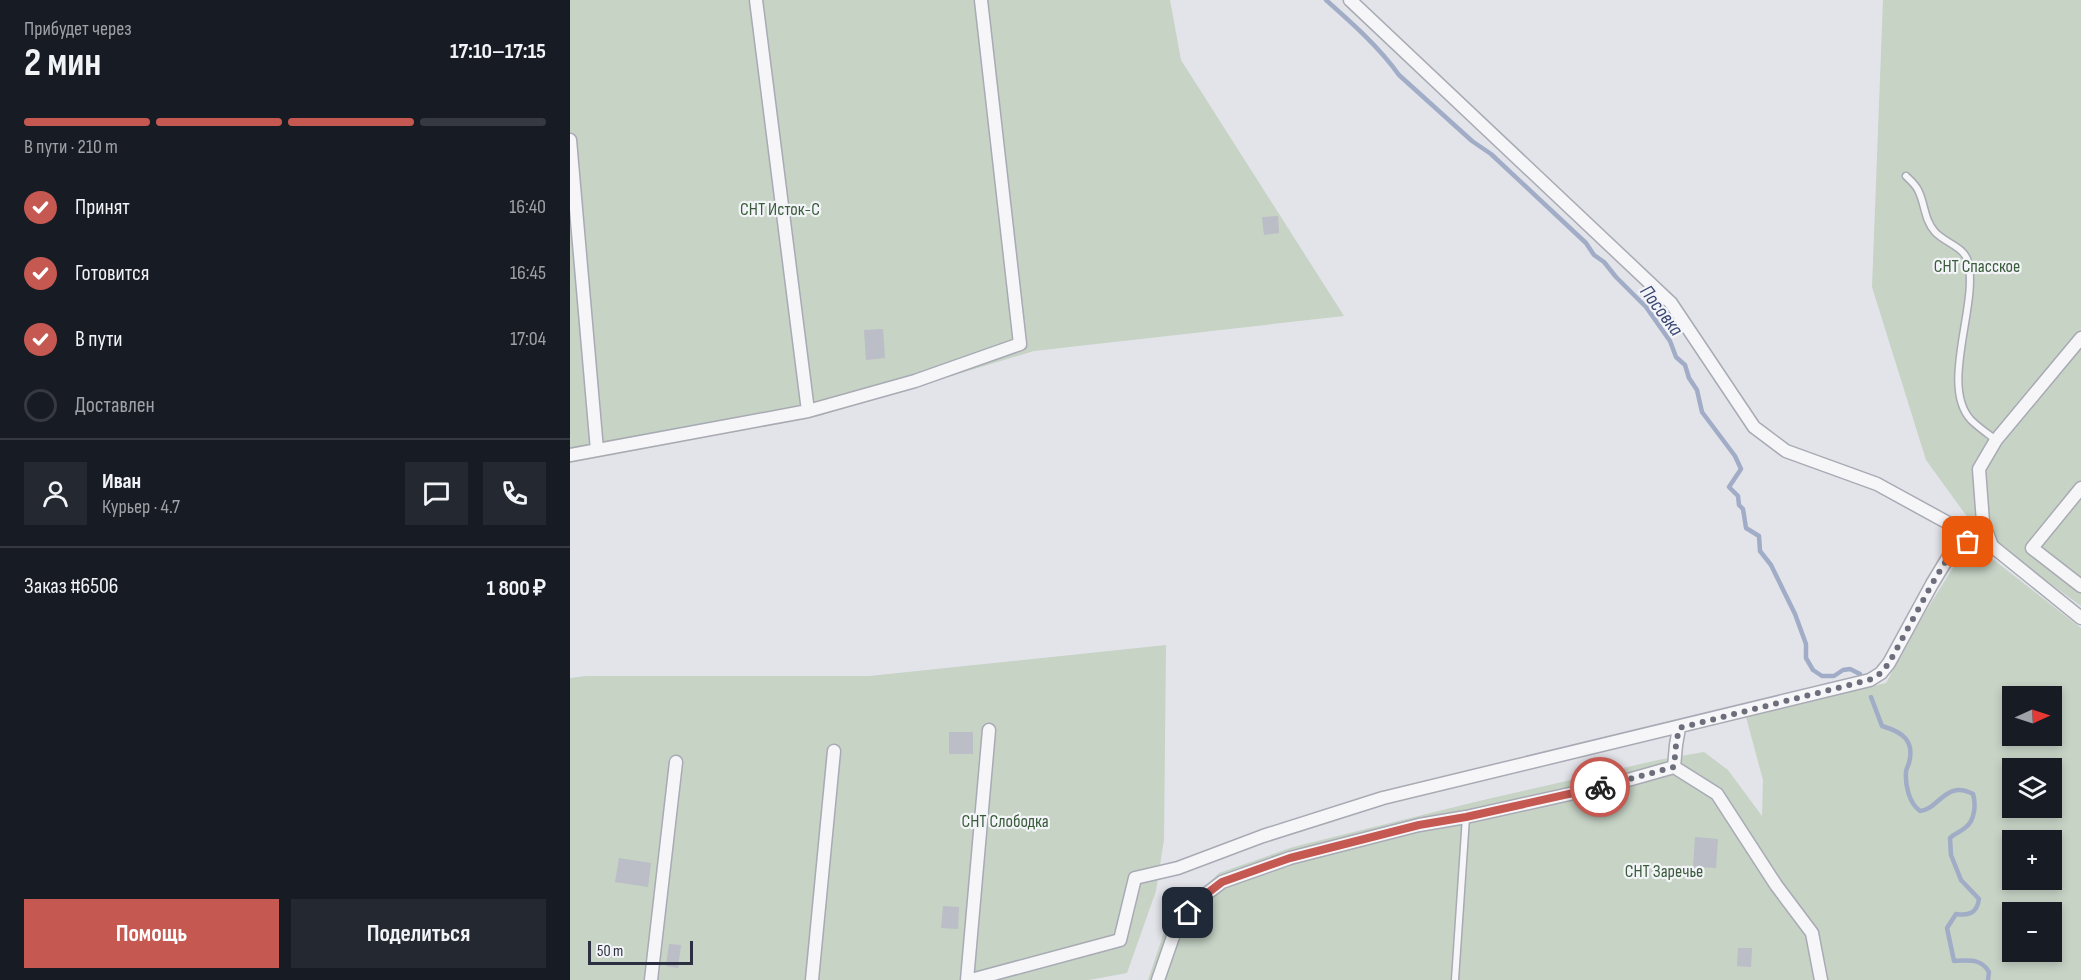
<!DOCTYPE html>
<html lang="ru">
<meta charset="utf-8">
<style>
body{margin:0;font-family:"Sofia Sans Condensed",sans-serif;background:#242831;color:#f1f3f6;height:100vh;display:flex;flex-direction:column;font-size:22px;white-space:nowrap}
*{box-sizing:border-box;margin:0}
p{font-size:20px;color:#9ea1a6}
.icon{flex:none;width:33px;height:33px;fill:none;stroke:currentColor;stroke-width:2;stroke-linecap:round;stroke-linejoin:round}
.map{position:relative;flex:1;overflow:hidden}
.side{display:flex;flex-direction:column;background:#171b24;width:570px}
.side>*{flex:none}
.needle{width:39px;rotate:87deg}
.buttons{position:absolute;left:1432px;top:686px;display:grid;gap:12px}
.buttons a{display:grid;place-items:center;width:60px;height:60px;border-radius:0px;background:#171b24;box-shadow:0 3px 9px #0003;font-size:30px}
.scale{position:absolute;left:18px;bottom:15px;width:105px;box-sizing:border-box;padding-left:6px;border:3px solid #2c2f41;border-top:0;font-size:16px;line-height:21px;white-space:nowrap;color:#2c2f41;-webkit-text-stroke:4px #f3f4f8;paint-order:stroke}
.pin{position:absolute;display:grid;place-items:center;width:51px;height:51px;color:#fff;margin:-26px;border-radius:12px;box-shadow:0 3px 9px #0006}
.courier{position:absolute;display:grid;place-items:center;width:60px;height:60px;margin:-30px;border:4px solid #c55952;border-radius:50%;background:#fff;color:#222;box-shadow:0 2px 8px #0007}
.head em{font-style:normal;font-weight:700}
.head div{display:flex;flex-direction:column-reverse}
.head{display:flex;align-items:center;justify-content:space-between;height:102px;padding:0 24px}
h1{font-size:39px;font-weight:700;line-height:45px}
.bar{display:grid;grid-template-columns:repeat(4,1fr);gap:9px 6px;align-content:center;height:72px;padding:0 24px}
.bar i{height:8px;border-radius:4px;background:#363941}
.bar .active{background:#c55952}
.bar p{grid-column:span 4}
.line{display:flex;align-items:center;gap:15px;padding:0 24px;border-top:2px solid #363941}
.line div{flex:1}
.round{display:grid;place-items:center;flex:none;width:63px;height:63px;border-radius:0px;background:#242831}
ol{padding:0 24px;list-style:none}
li{display:flex;align-items:center;gap:18px;height:66px}
li p{margin-inline-start:auto}
li .icon{padding:6px;border-radius:50%;background:#c55952;color:#fff;stroke-width:4}
li:last-child{color:#9ea1a6}
li i{width:33px;height:33px;border:3px solid #363941;border-radius:50%}
.button{display:flex;gap:12px;margin-top:auto;padding:12px 24px}
.button a{flex:1;height:69px;border-radius:0px;background:#c55952;color:#fff;font-size:24px;font-weight:700;line-height:69px;text-align:center}
.button a+a{background:#242831;color:#f1f3f6}
main{display:flex;flex:1;min-height:0}
.map>svg:first-child{display:block}
.green{fill:#c6d3c5;fill-rule:evenodd}
.lines{fill:none;stroke-linecap:round;stroke-linejoin:round}
.stream{stroke:#a1acc7;stroke-width:4.5}
.building{fill:#bbbdc7}
.service-casing{stroke:#a8aab4;stroke-width:9}
.minor-casing{stroke:#a8aab4;stroke-width:15}
.service{stroke:#f6f6f9;stroke-width:6}
.minor{stroke:#f6f6f9;stroke-width:12}
.done{stroke:#6c6e7c;stroke-width:6;stroke-dasharray:0 10.8}
.route{stroke:#c55952;stroke-width:8}
.labels{text-anchor:middle;stroke-width:4.5;stroke-linejoin:round;paint-order:stroke}
.park-label{font-size:18px;fill:#3a5c3b;stroke:#f3f4f8}
.water-label{font-size:20px;font-style:italic;fill:#394772;stroke:#f3f4f8}
</style>
<main>
<section class="side">
<div class="head"><div><h1>2 мин</h1><p>Прибудет через</p></div><em>17:10–17:15</em></div>
<div class="bar"><i class="active"></i><i class="active"></i><i class="active"></i><i></i><p>В пути · 210 m</p></div>
<ol>
<li><svg class="icon" aria-label="check" viewBox="0 0 24 24"><path d="M5 12l5 5 9-10"/></svg>Принят<p>16:40</p></li>
<li><svg class="icon" aria-label="check" viewBox="0 0 24 24"><path d="M5 12l5 5 9-10"/></svg>Готовится<p>16:45</p></li>
<li><svg class="icon" aria-label="check" viewBox="0 0 24 24"><path d="M5 12l5 5 9-10"/></svg>В пути<p>17:04</p></li>
<li><i></i>Доставлен</li>
</ol>
<div class="line" style="height:108px"><a class="round"><svg class="icon" aria-label="person" viewBox="0 0 24 24"><circle cx="12" cy="8" r="4"/><path d="M4 21q1-7 8-7t8 7"/></svg></a><div><b>Иван</b><p>Курьер · 4.7</p></div><a class="round"><svg class="icon" aria-label="chat" viewBox="0 0 24 24"><path d="M4 5h16v11H9l-5 4z"/></svg></a><a class="round"><svg class="icon" aria-label="phone" viewBox="0 0 24 24"><path d="M5 4h4l2 5-3 2q2 4 5 5l2-3 5 2v4C11 20 4 13 5 4z"/></svg></a></div>
<div class="line" style="height:78px"><div>Заказ #6506</div><b>1 800 ₽</b></div>
<div class="button"><a>Помощь</a><a>Поделиться</a></div>
</section>
<div class="map">
<svg width="1511" height="980" viewBox="0 0 1511 980">
<rect width="100%" height="100%" fill="#e3e4ea"/>
<path class="green" d="M0 0H600L611 60 774 316 464 351 246 417 0 463Z
M1313 0H1511V606L1406 529 1356 460 1302 287Z
M1394 550 1415 553 1511 628V980H578L598 920 649 873 723 847 909 801 1088 760 1134 752 1158 770 1192 816 1193 780 1176 717 1316 683 1356 611ZM1443 696H1482V735H1443ZM1443 768H1482V807H1443ZM1443 840H1482V879H1443ZM1443 912H1482V951H1443Z
M596 645 594 840 586 891 557 973 519 980H0V678L16 676H299Z"/>
<g class="lines">
<path class="stream" d="M756 0C782 23 809 47 829 75L902 141 921 154 1016 243 1024 255 1034 262 1046 277 1076 307 1100 341 1106 357 1115 365 1119 378 1127 390 1132 412 1165 456 1171 469 1159 487 1168 496 1169 505 1173 509 1176 528 1189 536 1190 551 1201 565 1225 614 1236 644V658L1243 670 1252 676H1264L1273 670 1280 669 1290 674
M1301 697 1312 726C1332 732 1345 740 1339 763 1338 766 1336 769 1336 772 1335 785 1339 803 1350 811 1368 810 1376 779 1403 794 1406 804 1405 820 1396 827 1391 832 1385 833 1380 838L1381 855 1391 880 1409 899C1407 913 1399 916 1386 914L1377 928 1384 961C1398 960 1411 958 1419 972L1418 980"/>
</g>
<path class="building" d="M708 216 709 233 694 235 692 217Z
M313 329 315 358 296 360 294 330Z
M379 732H403V754H379Z
M1125 837 1148 839 1146 868 1123 867Z
M49 858 81 863 78 887 45 882Z
M373 906 389 907 388 929 371 928Z
M99 944 111 945 108 968 96 966Z
M1168 948H1182L1181 967 1167 966Z"/>
<g class="lines">
<defs>
<path id="service" d="M1336 176C1340 180 1345 184 1348 190 1355 203 1354 220 1365 232 1375 243 1395 247 1398 262 1409 304 1369 386 1401 420 1408 427 1418 434 1426 440
M885 980 896 817"/>
<path id="minor" d="M186 0 238 411
M780 0 1101 303 1184 427 1216 451 1307 484 1411 541
M0 140 27 450
M0 455 238 411 345 381 450 344 411 0
M1511 488 1462 548 1511 586
M1422 546 1413 522 1409 469 1426 440 1511 338
M1104 767 1147 794 1206 885 1242 933 1251 980
M81 980 106 762
M242 980 264 751
M397 980 419 730
M401 980 550 940 565 878 608 868 693 836 813 798 1300 680 1311 673 1319 663 1362 584 1385 546 1399 542H1412L1422 546 1511 618
M588 980 606 928 631 898 652 882 720 858 849 825 896 817 1040 785 1104 767 1106 745 1109 728"/>
</defs>
<use href="#service" class="service-casing"/>
<use href="#minor" class="minor-casing"/>
<use href="#service" class="service"/>
<use href="#minor" class="minor"/>
</g>
<g class="lines">
<path class="done" d="M1030 787 1104 767 1106 745 1109 728 1299 680 1311 673 1319 663 1362 584 1385 546 1398 542"/>
<path class="route" d="M618 913 631 898 652 882 720 858 849 825 896 817 1030 787"/>
</g>
<g class="labels">
<g class="park-label">
<text x="210" y="215">СНТ Исток-С</text>
<text x="1407" y="272">СНТ Спасское</text>
<text x="435" y="827">СНТ Слободка</text>
<text x="1094" y="877">СНТ Заречье</text>
</g>
<g class="water-label">
<text transform="translate(1092 310) rotate(53)" y="7">Посовка</text>
</g>
</g>
</svg>
<div class="buttons">
<a><svg class="needle" viewBox="-14 -14 28 28"><path d="M0-13l5 13h-10z" fill="#e53935"/><path d="M0 13l5-13h-10z" fill="#9ea1a6"/></svg></a>
<a><svg class="icon" aria-label="layers" viewBox="0 0 24 24"><path d="M12 4l9 5-9 5-9-5zM3 14l9 5 9-5"/></svg></a>
<a>+</a>
<a>−</a>
</div>
<div class="scale">50 m</div>
<div class="pin" style="left:1398px;top:542px;background:#ea580c"><svg class="icon" aria-label="bag" viewBox="0 0 24 24"><path d="M5 8h14l-1 12H6zM9 8a3 3 0 0 1 6 0"/></svg></div>
<div class="pin" style="left:618px;top:913px;background:#1f2937"><svg class="icon" aria-label="home" viewBox="0 0 24 24"><path d="M3 11l9-7 9 7M6 9v11h12V9"/></svg></div>
<div class="courier" style="left:1030px;top:787px"><svg class="icon" aria-label="bike" viewBox="0 0 24 24"><circle cx="6" cy="16" r="4"/><circle cx="18" cy="16" r="4"/><path d="M6 16l4-8h5l3 8M10 8l3 8H6M13 5h3"/></svg></div>
</div>
</main>
